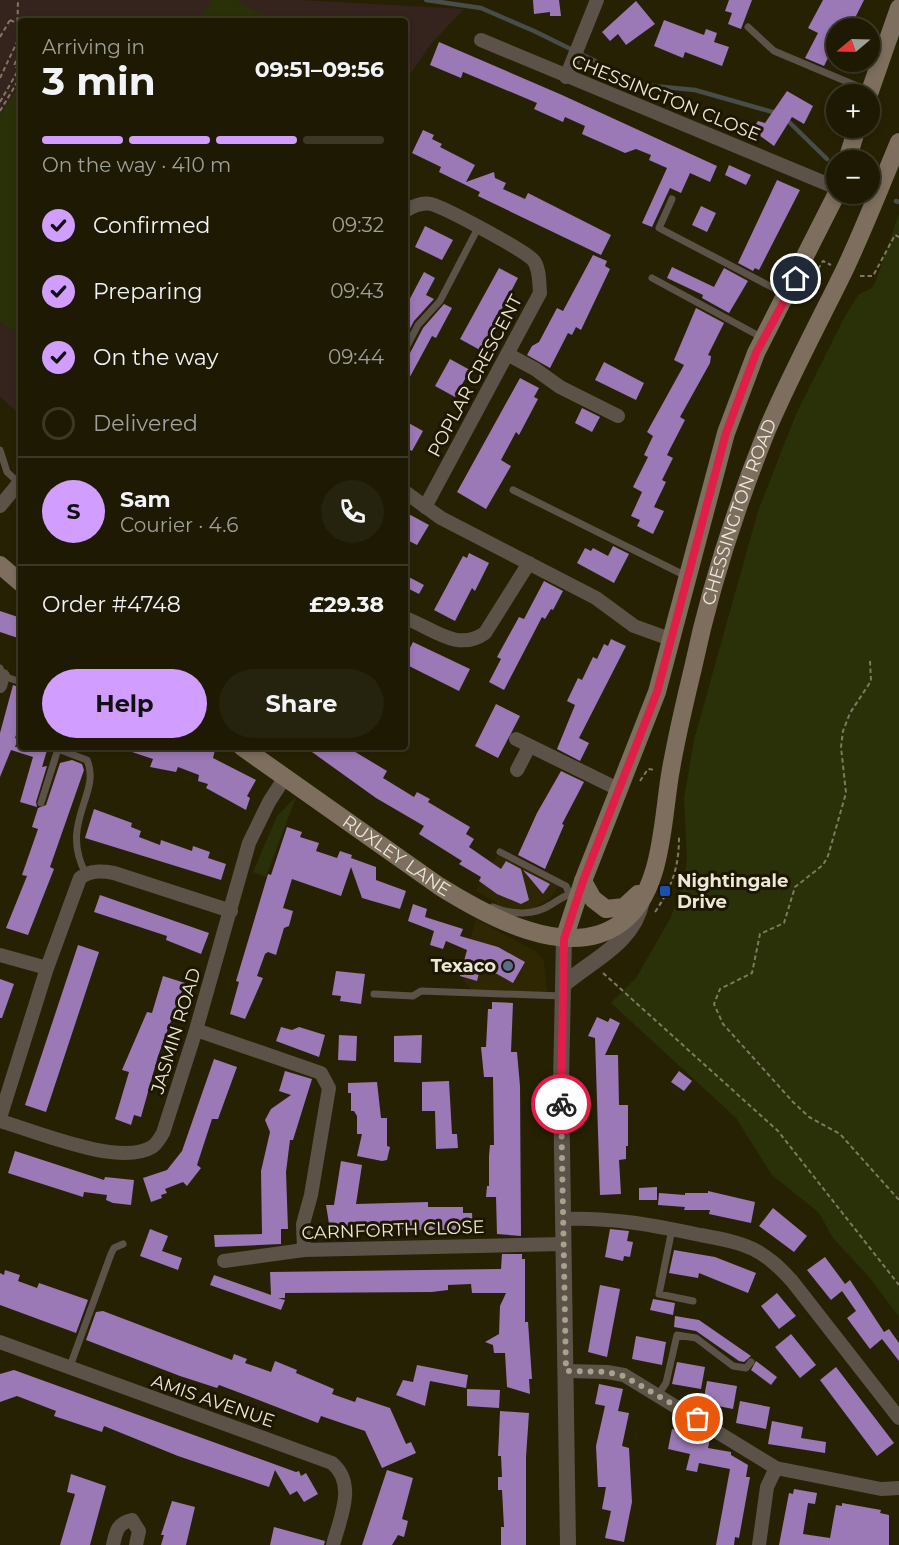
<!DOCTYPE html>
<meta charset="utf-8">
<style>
body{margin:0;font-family:Montserrat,sans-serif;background:#25220d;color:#f1f3f6;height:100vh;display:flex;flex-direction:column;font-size:22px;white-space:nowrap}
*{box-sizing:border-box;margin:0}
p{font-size:20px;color:#a0a09a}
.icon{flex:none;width:33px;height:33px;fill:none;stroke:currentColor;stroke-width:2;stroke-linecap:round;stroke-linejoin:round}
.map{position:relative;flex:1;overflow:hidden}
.panel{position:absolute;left:18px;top:18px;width:390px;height:732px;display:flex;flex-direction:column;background:#1d1903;border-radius:6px;box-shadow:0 3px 9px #0003,0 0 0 2px #3b3825}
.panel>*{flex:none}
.needle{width:39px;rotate:251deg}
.buttons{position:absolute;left:826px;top:18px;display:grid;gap:12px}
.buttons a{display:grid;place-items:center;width:54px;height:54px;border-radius:50%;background:#1d1903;box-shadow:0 3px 9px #0003,0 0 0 2px #3b3825;font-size:30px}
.pin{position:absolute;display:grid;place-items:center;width:51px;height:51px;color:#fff;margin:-26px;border:3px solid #fff;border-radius:50%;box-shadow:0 2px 6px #0007}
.courier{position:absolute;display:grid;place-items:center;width:60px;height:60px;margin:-30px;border:4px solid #e11d48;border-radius:50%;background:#fff;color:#222;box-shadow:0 2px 8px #0007}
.head em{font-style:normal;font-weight:700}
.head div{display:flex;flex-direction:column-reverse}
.head{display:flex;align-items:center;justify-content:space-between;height:102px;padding:0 24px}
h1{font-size:39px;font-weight:700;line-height:45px}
.bar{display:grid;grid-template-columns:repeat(4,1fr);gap:9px 6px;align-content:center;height:72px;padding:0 24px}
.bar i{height:8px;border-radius:4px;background:#3b3825}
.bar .selected{background:#d19dfe}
.bar p{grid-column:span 4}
.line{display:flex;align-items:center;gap:15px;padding:0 24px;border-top:2px solid #3b3825}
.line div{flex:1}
.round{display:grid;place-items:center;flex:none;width:63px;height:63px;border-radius:32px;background:#25220d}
ol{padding:0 24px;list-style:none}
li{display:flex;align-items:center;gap:18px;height:66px}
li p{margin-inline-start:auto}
li .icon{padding:6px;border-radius:50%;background:#d19dfe;color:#111;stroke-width:4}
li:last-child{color:#a0a09a}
li i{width:33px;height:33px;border:3px solid #3b3825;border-radius:50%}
.primary-button{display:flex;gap:12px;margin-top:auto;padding:12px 24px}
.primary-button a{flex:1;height:69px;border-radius:36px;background:#d19dfe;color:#111;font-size:24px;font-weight:700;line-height:69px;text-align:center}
.primary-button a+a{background:#25220d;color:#f1f3f6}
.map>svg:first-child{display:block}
.built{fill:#2f2701}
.education{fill:#35231e}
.green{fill:#2a3007}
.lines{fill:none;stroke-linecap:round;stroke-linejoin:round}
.stream{stroke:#484d49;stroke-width:4.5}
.building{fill:#9b78b6}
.path{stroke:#7e7961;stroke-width:2;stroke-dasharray:4.5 3;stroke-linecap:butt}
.service{stroke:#5c5248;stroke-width:7}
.minor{stroke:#5c5248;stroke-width:14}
.tertiary{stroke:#5c5248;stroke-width:16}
.secondary{stroke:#7d6e5e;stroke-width:18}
.path-bridge{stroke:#7e7961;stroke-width:2;stroke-dasharray:4.5 3;stroke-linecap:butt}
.done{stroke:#a7a28e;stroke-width:6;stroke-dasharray:0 10.8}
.route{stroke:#e11d48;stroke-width:8}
.transit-dot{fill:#1a4fb4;stroke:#1e1700;stroke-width:2}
.service-dot{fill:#5c6f8a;stroke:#1e1700;stroke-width:2}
.labels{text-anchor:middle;stroke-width:6;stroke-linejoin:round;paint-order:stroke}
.street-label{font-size:18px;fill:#ece8d8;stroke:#1e1700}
.poi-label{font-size:18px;font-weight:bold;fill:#ece8d8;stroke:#1e1700;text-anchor:start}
</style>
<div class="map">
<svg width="899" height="1545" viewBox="0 0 899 1545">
<rect width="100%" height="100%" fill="#272104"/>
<path class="built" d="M497 855 559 886 550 899 528 911 515 912 503 907 476 891Z
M476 919 537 952 544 962 548 997 475 994 460 976Z"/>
<path class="education" d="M0 0H301L464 9 430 45 405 82V21H21V415L0 397Z"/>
<path class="green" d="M212 0H236L271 21H199Z
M21 83V335L0 322V116Z
M899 213V1317L869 1277 833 1238 819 1213 771 1174 736 1118 611 1003 636 978 670 919 683 886 687 858 684 798 694 740 758 511 796 414 844 318 858 295 872 288 877 278Z
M296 797 266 877 253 872 277 816Z"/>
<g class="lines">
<path class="stream" d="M426 0 481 8 534 31 644 85 695 90 776 113
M786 119 827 159
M896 201 899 202"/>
</g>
<path class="building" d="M533 0H559L561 16H550V12L534 14Z
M729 0H752L741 29 728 24 732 13 725 11Z
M823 0H864L854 20 850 17 847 22 842 19 829 44 834 46 824 66 805 58 818 33 808 28Z
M636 1 655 24 626 45 618 34 610 41 602 32Z
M664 20 704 35 706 29 717 33 714 42 729 47 722 66 685 52 683 58 654 46Z
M439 42 562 95 717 166 710 182 690 173 681 193 670 188 652 227 642 223 667 168 649 160 651 155 636 149 625 153 582 134 585 126 565 117 563 122 534 109 537 103 463 72 461 78 430 65Z
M787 91 813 106 804 124 792 117 774 146 752 130 758 121 765 123Z
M423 130 434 135 432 139 442 144 440 147 475 165 466 182 494 172 495 178 506 183 503 189 525 199 528 193 611 235 601 255 478 196 480 192 439 172 441 167 412 153Z
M729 165 751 175 746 185 725 175Z
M777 180 800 190 759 270 755 268 753 271 738 263Z
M701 206 716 213 707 232 692 225Z
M425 226 453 240 442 260 415 247Z
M593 255 607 261 605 266 610 269 581 330 576 327 572 335 568 333 550 368 527 355 532 346 539 342 557 308 563 311Z
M672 267 714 287 724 268 748 281 729 313 702 298 703 295 667 278Z
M499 268 518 278 480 350 460 339Z
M424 272 435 278 426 295 434 299 414 321 405 338V308Z
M444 304 452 308 436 338 432 336 405 386V356L410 353 423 328Z
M696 308 724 323 708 355 711 356 710 363 680 417 685 420 670 449 667 455 673 458 662 480 666 482 654 507 664 511 653 534 637 526 640 520 631 516 642 492 633 487 648 457 644 455 653 436 647 432 684 365 674 360Z
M450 359 470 370 455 397 435 386Z
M604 362 644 383 636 400 595 380Z
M520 378 539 388 534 397 538 399 519 435 516 432 501 460 511 466 486 509 457 492Z
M582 408 600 417 592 432 575 423Z
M405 421 423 431 412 451 405 447Z
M405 512 429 525 417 545 405 539Z
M613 546 629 554 614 583 577 563 585 548 591 551 593 548 608 556Z
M469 553 489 563 475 591 472 588 455 621 434 610 463 556 467 558Z
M405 575 424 585 419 594 405 587Z
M544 581 563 591 553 610 551 609 545 619 542 617 504 690 489 682 501 659 497 657 519 617 524 619Z
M0 611 21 618V639L0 632Z
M611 639 626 646 579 738 589 743 580 761 557 749 575 705 567 701 578 678 582 680 593 657 597 659 604 644 608 646Z
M413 642 470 669 459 691 405 664V658Z
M13 685 21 688V720L15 738 18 739 15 747H48L42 767 47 766 36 802 37 807 20 802 33 757 11 750 0 777V733Z
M496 704 520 716 498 758 475 746Z
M123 747H204L215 750 213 758 256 780 247 796 250 798 246 810 206 788 208 784 198 781 199 775 178 767 176 772 150 767 153 759 123 749Z
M305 747H347L387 771 383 778 414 797 417 792 430 799 428 802 470 827 466 834 474 839 469 847 501 869 506 861 521 869 529 900 521 904 497 894 479 881 481 877 459 864 462 861 419 834 424 826 376 798Z
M72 760 82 764 84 770 50 867 54 869 28 935 6 928 27 876 22 875 38 829 32 827 38 808 46 805 60 763Z
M561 771 584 782 562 824 564 825 545 869 518 855 537 813Z
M94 809 132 823 131 827 141 831 139 837 160 845 161 840 192 851 193 846 210 852 208 858 226 864 221 880 85 838Z
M287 827 302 832 300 837 319 843 316 851 337 858 340 851 352 855 351 858 376 867V880L406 891 400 909 362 898 351 867 341 896 292 879 283 908 293 911 289 926 284 928 276 955 268 952 265 954 257 976 263 978 245 1019 230 1014 239 982 236 981 268 874 271 875Z
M523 870 550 884 543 894Z
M100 895 209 933 201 954 166 940 167 936 94 912Z
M413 904 427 909 425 917 463 929 460 936 498 947 525 962 513 983 481 965 477 981 460 976 467 950 446 941 443 949 430 945 434 931 408 921Z
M78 945 99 952 46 1112 25 1105Z
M336 971 365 974 361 1004 340 1001 341 996 332 995Z
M163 976 185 983 158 1056 141 1117 134 1115 131 1125 115 1119 129 1072 122 1070 147 1012 152 1013Z
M0 979 14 984 2 1018H0Z
M492 1002 513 1003 511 1052H517L520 1086 521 1236 497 1234 496 1197H486L487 1186H489V1156L490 1145H494L493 1077H484L481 1047H486L488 1009H492Z
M597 1017 608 1022 610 1018 620 1023 605 1055H618L619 1105H628V1146H626V1159L619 1160 621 1194 600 1195 595 1038 588 1036Z
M281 1027 292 1030 299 1027 325 1035 319 1057 276 1041Z
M339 1035 357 1036 356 1061 338 1060Z
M422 1035 421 1063 394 1062V1036Z
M214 1059 237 1067 218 1119H212L197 1165 201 1168 187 1186 183 1182 165 1189 167 1193 161 1195 162 1198 151 1202 143 1178 167 1170 182 1151Z
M285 1071 312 1079 293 1140H290L286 1172 288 1229H281V1244L215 1247 214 1235 262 1234 261 1171 270 1132 265 1120 271 1109 291 1095 279 1091Z
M679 1071 692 1081 684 1091 671 1082Z
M449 1081 452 1134H457L458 1148 436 1149 435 1111H422V1082Z
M377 1082 381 1118H387V1146L390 1147 387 1160 382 1161 357 1156 362 1134H357V1116L354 1111H351V1093H348V1083Z
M15 1151 104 1180 105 1177 134 1180 131 1205 113 1203 106 1200 107 1195 84 1192 83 1197 8 1173Z
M341 1161 362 1165 356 1204 428 1202V1207H463V1213H472L473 1230H330L326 1205H334Z
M657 1187V1200H639V1188Z
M708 1191 755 1202 751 1223 709 1214 710 1210H684L685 1207 658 1205 659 1193 685 1195V1193H708Z
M773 1208 807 1236 794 1252 759 1226Z
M150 1229 168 1236 162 1251 182 1258 178 1270 140 1256Z
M610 1229 629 1231 627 1241 633 1242 630 1257 624 1256 623 1261 605 1257Z
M674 1250 715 1257 756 1273 748 1293 699 1273 698 1278 669 1273Z
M502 1254H522V1259H525V1322H528L532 1379H529L530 1394 507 1387 505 1353H494L493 1345 485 1342 499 1334 500 1306 506 1293H472L471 1284 448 1285V1290L432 1292 285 1293V1298H278L285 1300 281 1310 210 1285 214 1275 271 1295 270 1272 501 1269Z
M825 1257 845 1284 850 1280 884 1332 889 1329 899 1343V1361L882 1339 870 1349 847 1318 856 1311 842 1291 831 1300 807 1270Z
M5 1270 20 1275 18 1281 37 1288 39 1283 88 1300 76 1333 0 1305V1273L4 1275Z
M600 1285 620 1289 607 1357 588 1352Z
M777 1293 796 1316 779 1329 761 1306Z
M653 1299 675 1303 673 1315 650 1310Z
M103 1311 232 1360 234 1354 247 1359 245 1363 271 1372 275 1361 297 1370 296 1373 334 1389 332 1394 355 1402 357 1397 390 1408 406 1444 411 1442 416 1453 382 1468 365 1431 321 1416 318 1423 235 1391 219 1385 217 1388 180 1376 86 1340 96 1312Z
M675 1316 699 1320 751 1356 744 1362 739 1361 696 1331 674 1327Z
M791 1334 816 1365 800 1378 775 1347Z
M636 1336 666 1342 662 1365 632 1359Z
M756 1361 777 1377 771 1385 751 1370Z
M677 1362 705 1367 701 1389 672 1384Z
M417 1365 468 1375 466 1388 430 1381 425 1406 396 1395 403 1380 413 1382Z
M836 1367 894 1443 877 1456 820 1380Z
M14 1370 296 1472 299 1471 301 1476 306 1473 318 1494 304 1502 297 1491 290 1495 275 1470 269 1487 178 1456 104 1426 102 1432 54 1416 56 1411 17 1396 0 1402V1374Z
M707 1381 737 1386 733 1409 703 1403Z
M599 1384 623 1389 618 1411 629 1413 622 1446 629 1448 632 1502 624 1542 605 1538 611 1511 602 1509 606 1487H598L596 1446 605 1406 595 1404Z
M467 1389 500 1390 499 1408 467 1406Z
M740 1401 770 1407 766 1429 736 1423Z
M500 1411 529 1413 526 1457V1545H501V1527H504L502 1490H498V1477H502L501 1456H498Z
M772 1421 803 1427 801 1438 826 1442 825 1453 768 1444Z
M672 1429 710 1439 708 1448 731 1452V1455L748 1465 746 1477H750L739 1538 735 1537 734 1545H716L730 1469 699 1463 697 1472 686 1470 690 1454 668 1449Z
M387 1470 413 1478 402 1519 408 1521 404 1537 398 1535 392 1545H362Z
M71 1474 106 1486 90 1545H60L75 1494 67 1492Z
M794 1489 817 1493 815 1504 808 1503 803 1534 830 1538 836 1505 842 1506V1503L881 1510 880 1513 889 1515V1545H779L789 1493 793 1494Z
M172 1501 195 1507 186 1545H161L164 1535H161Z
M274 1527 325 1541 324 1545H270Z"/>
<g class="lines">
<path class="path" d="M0 37 10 20
M0 78 17 42 18 0
M0 102 19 69 14 66 18 55
M0 111 21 76
M818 269 823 261 831 265
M860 276H873L895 235 899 237
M405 384V385
M870 661 871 681 850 713 843 731 841 747 846 793 828 856 823 865 795 887 784 923 760 934 752 973 720 989 714 1004 723 1024 793 1102 809 1117 840 1134 899 1200
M640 781 648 769 656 770
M655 912C672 887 679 867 679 837
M603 973 778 1131 899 1285"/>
<path class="service" d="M748 27 774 51 869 91
M672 199 659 228 785 294
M652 278 761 337
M405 350 418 325 440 301 478 228
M0 450 7 472 19 483
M513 490 686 576
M0 668 3 676 21 682
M41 803 58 749 87 760C102 793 58 823 86 874
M500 852 566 886 569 893
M493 907C512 915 534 916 552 904 562 898 566 894 577 892
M374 994 413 996 421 991 562 996
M672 1229 659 1294 693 1301
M69 1369 111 1254 114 1248 123 1244
M658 1395 666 1383 677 1335 696 1338 733 1366 746 1368 751 1362"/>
<path class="minor" d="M481 40 837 188
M566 77 597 0
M405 211C413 206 422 202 431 204 444 207 526 251 534 261 540 270 539 283 540 293L425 507
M507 354 535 369 560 387 618 416
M405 492 441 518 596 598 634 626 670 639
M0 506 19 483 21 485
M405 618C431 627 457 653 485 633L529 563
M0 686 3 676
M516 739 618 789
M517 770 529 747
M0 955 47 968
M196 1030 321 1073 329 1088 311 1195 303 1224 304 1250
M0 1118 47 968 80 878C90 870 102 871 114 873L231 911
M0 1121C35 1131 119 1167 152 1147 157 1144 160 1138 163 1133L196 1030 249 843 269 802 285 777
M563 1219C610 1217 654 1225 700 1235 717 1238 737 1241 753 1249 769 1257 780 1268 792 1281L899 1418
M224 1261 304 1250 563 1244
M0 1342 332 1463C357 1484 340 1518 333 1545
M566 1371 607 1372 624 1375 776 1468 881 1489 899 1488
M113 1545C116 1532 117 1523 132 1520L139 1531 136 1545
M759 1545 767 1487 776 1468"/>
<path class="tertiary" d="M564 939 561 1082 568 1545
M563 985C593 959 633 944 642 901"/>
<g class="secondary">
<path d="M869 94 899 8"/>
<path d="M847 160 857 128"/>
<path d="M0 565 21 583"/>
<path id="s1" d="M242 747 439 886C487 916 568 962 621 923 664 892 662 817 671 769 677 735 685 701 693 668 710 587 736 507 767 430 790 376 818 324 844 271 864 229 881 185 899 142"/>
<path d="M583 881 593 899 606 909 624 907 638 894"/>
<path d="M564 939 583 881 657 692 726 433 756 353 837 193"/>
</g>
<path class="path-bridge" d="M10 20 21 25"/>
</g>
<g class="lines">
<path class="done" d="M561 1104 566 1371 607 1372 624 1376 698 1419"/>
<path class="route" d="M561 1104 564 939 583 881 657 692 726 433 756 353 796 279"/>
</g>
<rect class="transit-dot" x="659" y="885" width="12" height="12" rx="3"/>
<circle class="service-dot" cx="508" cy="966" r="6"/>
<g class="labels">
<g class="street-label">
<text transform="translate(666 98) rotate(22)" y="6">CHESSINGTON CLOSE</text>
<text transform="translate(475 376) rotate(-62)" y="6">POPLAR CRESCENT</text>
<text dy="6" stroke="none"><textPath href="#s1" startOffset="870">CHESSINGTON ROAD</textPath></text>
<text dy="6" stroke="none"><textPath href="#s1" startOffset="189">RUXLEY LANE</textPath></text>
<text transform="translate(176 1031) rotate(-73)" y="6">JASMIN ROAD</text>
<text transform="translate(393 1230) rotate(-2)" y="6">CARNFORTH CLOSE</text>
<text transform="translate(213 1401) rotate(19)" y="6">AMIS AVENUE</text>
</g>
<g class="poi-label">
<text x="677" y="887">Nightingale<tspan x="677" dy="21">Drive</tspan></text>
<text x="496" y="972" text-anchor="end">Texaco</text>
</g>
</g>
</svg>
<div class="buttons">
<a><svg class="needle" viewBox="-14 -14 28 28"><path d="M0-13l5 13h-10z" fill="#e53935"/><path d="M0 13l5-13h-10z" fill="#a0a09a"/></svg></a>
<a>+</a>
<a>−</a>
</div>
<div class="pin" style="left:698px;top:1419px;background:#ea580c"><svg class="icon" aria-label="bag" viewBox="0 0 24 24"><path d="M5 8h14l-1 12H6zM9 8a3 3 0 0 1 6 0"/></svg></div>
<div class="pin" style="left:796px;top:279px;background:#1f2937"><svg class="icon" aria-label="home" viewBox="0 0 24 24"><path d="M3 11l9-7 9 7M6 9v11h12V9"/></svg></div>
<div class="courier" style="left:561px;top:1104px"><svg class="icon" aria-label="bike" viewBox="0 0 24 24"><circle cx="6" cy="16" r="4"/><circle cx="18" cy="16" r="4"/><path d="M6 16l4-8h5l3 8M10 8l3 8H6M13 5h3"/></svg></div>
<section class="panel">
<div class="head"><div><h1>3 min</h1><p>Arriving in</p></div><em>09:51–09:56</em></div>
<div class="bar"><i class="selected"></i><i class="selected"></i><i class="selected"></i><i></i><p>On the way · 410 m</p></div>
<ol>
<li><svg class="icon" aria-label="check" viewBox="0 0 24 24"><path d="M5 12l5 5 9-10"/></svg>Confirmed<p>09:32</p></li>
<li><svg class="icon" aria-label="check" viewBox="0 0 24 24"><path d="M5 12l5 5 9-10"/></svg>Preparing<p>09:43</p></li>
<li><svg class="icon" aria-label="check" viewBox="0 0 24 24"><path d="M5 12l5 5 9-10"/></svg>On the way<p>09:44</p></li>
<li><i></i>Delivered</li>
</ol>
<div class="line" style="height:108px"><b class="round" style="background:#d19dfe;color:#111">S</b><div><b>Sam</b><p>Courier · 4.6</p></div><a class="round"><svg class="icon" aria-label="phone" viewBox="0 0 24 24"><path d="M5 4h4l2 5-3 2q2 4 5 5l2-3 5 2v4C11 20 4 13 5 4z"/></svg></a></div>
<div class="line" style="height:78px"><div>Order #4748</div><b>£29.38</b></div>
<div class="primary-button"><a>Help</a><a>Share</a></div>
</section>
</div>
